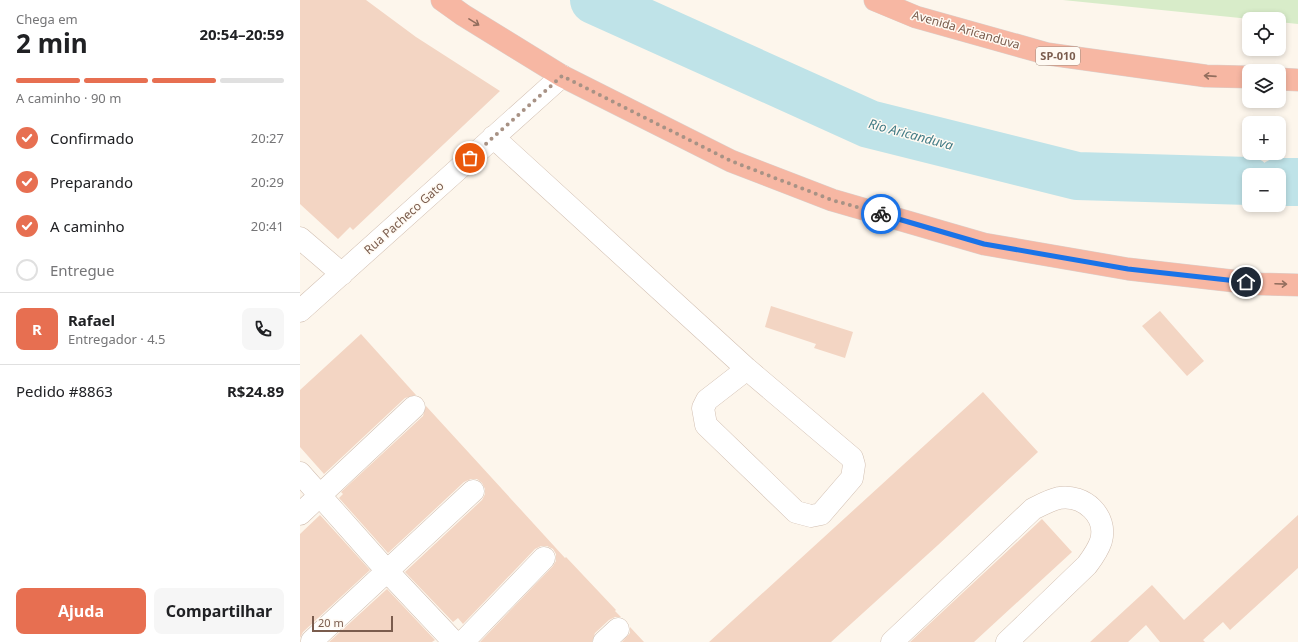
<!DOCTYPE html>
<html lang="pt">
<meta charset="utf-8">
<style>
body{margin:0;font-family:"Noto Sans",sans-serif;background:#f6f6f6;color:#202124;height:100vh;display:flex;flex-direction:column;font-size:15px;white-space:nowrap}
*{box-sizing:border-box;margin:0}
p{font-size:13px;color:#757577}
.icon{flex:none;width:22px;height:22px;fill:none;stroke:currentColor;stroke-width:2;stroke-linecap:round;stroke-linejoin:round}
.map{position:relative;flex:1;overflow:hidden}
.drawer{display:flex;flex-direction:column;background:#fff;width:300px}
.drawer>*{flex:none}
.controls{position:absolute;left:942px;top:12px;display:grid;gap:8px}
.controls a{display:grid;place-items:center;width:44px;height:44px;border-radius:8px;background:#fff;box-shadow:0 2px 6px #0003;font-size:20px}
.scale{position:absolute;left:12px;bottom:10px;width:81px;box-sizing:border-box;padding-left:4px;border:2px solid #7a5c4d;border-top:0;font-size:11px;line-height:14px;white-space:nowrap;color:#7a5c4d;-webkit-text-stroke:3px #fffaf3;paint-order:stroke}
.pin{position:absolute;display:grid;place-items:center;width:34px;height:34px;color:#fff;margin:-17px;border:2px solid #fff;border-radius:50%;box-shadow:0 1px 4px #0007}
.courier{position:absolute;display:grid;place-items:center;width:40px;height:40px;margin:-20px;border:3px solid #1a73e8;border-radius:50%;background:#fff;color:#222;box-shadow:0 1px 5px #0007}
.summary em{font-style:normal;font-weight:700}
.summary div{display:flex;flex-direction:column-reverse}
.summary{display:flex;align-items:center;justify-content:space-between;height:68px;padding:0 16px}
h1{font-size:26px;font-weight:700;line-height:30px}
.bar{display:grid;grid-template-columns:repeat(4,1fr);gap:6px 4px;align-content:center;height:48px;padding:0 16px}
.bar i{height:5px;border-radius:3px;background:#e0e0e0}
.bar .selected{background:#e76f51}
.bar p{grid-column:span 4}
.line{display:flex;align-items:center;gap:10px;padding:0 16px;border-top:1px solid #e0e0e0}
.line div{flex:1}
.round{display:grid;place-items:center;flex:none;width:42px;height:42px;border-radius:8px;background:#f6f6f6}
ol{padding:0 16px;list-style:none}
li{display:flex;align-items:center;gap:12px;height:44px}
li p{margin-inline-start:auto}
li .icon{padding:4px;border-radius:50%;background:#e76f51;color:#fff;stroke-width:4}
li:last-child{color:#757577}
li i{width:22px;height:22px;border:2px solid #e0e0e0;border-radius:50%}
.action{display:flex;gap:8px;margin-top:auto;padding:8px 16px}
.action a{flex:1;height:46px;border-radius:8px;background:#e76f51;color:#fff;font-size:16px;font-weight:700;line-height:46px;text-align:center}
.action a+a{background:#f6f6f6;color:#202124}
main{display:flex;flex:1;min-height:0}
.map>svg:first-child{display:block}
.green{fill:#d8ecc9}
.lines{fill:none;stroke-linecap:round;stroke-linejoin:round}
.river{stroke:#bfe3e8;stroke-width:48}
.building{fill:#f3d5c3}
.street-casing{stroke:#d1beb0;stroke-width:23}
.highway-casing{stroke:#dad1cd;stroke-width:23}
.street{stroke:#fff;stroke-width:22}
.highway{stroke:#f7b7a3;stroke-width:22}
.oneway{stroke:#936e5e}
.done{stroke:#a89285;stroke-width:4;stroke-dasharray:0 7.2}
.route{stroke:#1a73e8;stroke-width:5}
.labels{text-anchor:middle;stroke-width:3;stroke-linejoin:round;paint-order:stroke}
.shield{fill:#fffaf3;stroke:#a28b7f;stroke-width:1}
.shield-label{font-size:11px;font-weight:bold;fill:#7a5c4d}
.street-label{font-size:12px;fill:#7a5c4d;stroke:#fffaf3}
.water-label{font-size:13px;font-style:italic;fill:#437c86;stroke:#fffaf3}
</style>
<main>
<section class="drawer">
<div class="summary"><div><h1>2 min</h1><p>Chega em</p></div><em>20:54–20:59</em></div>
<div class="bar"><i class="selected"></i><i class="selected"></i><i class="selected"></i><i></i><p>A caminho · 90 m</p></div>
<ol>
<li><svg class="icon" aria-label="check" viewBox="0 0 24 24"><path d="M5 12l5 5 9-10"/></svg>Confirmado<p>20:27</p></li>
<li><svg class="icon" aria-label="check" viewBox="0 0 24 24"><path d="M5 12l5 5 9-10"/></svg>Preparando<p>20:29</p></li>
<li><svg class="icon" aria-label="check" viewBox="0 0 24 24"><path d="M5 12l5 5 9-10"/></svg>A caminho<p>20:41</p></li>
<li><i></i>Entregue</li>
</ol>
<div class="line" style="height:72px"><b class="round" style="background:#e76f51;color:#fff">R</b><div><b>Rafael</b><p>Entregador · 4.5</p></div><a class="round"><svg class="icon" aria-label="phone" viewBox="0 0 24 24"><path d="M5 4h4l2 5-3 2q2 4 5 5l2-3 5 2v4C11 20 4 13 5 4z"/></svg></a></div>
<div class="line" style="height:52px"><div>Pedido #8863</div><b>R$24.89</b></div>
<div class="action"><a>Ajuda</a><a>Compartilhar</a></div>
</section>
<div class="map">
<svg width="998" height="642" viewBox="0 0 998 642">
<rect width="100%" height="100%" fill="#fdf6ec"/>
<path class="green" d="M763 0H998V24L979 22V19H950Z"/>
<g class="lines">
<path class="river" d="M294 0 569 124 777 176 949 181
M979 182H998"/>
</g>
<path class="building" d="M0 0H66L116 37 200 91 53 230 50 227 38 239 0 204Z
M471 306 553 332 545 358 514 348 516 344 465 327Z
M860 311 904 361 887 376 842 326Z
M61 334 116 395 105 398 24 474 0 447V390Z
M683 392 738 452 638 545 531 642H409Z
M126 406 265 558 266 557 316 610 315 611 321 617H315L309 620 295 633 292 642H180L253 566 256 561V554L253 549 247 546H241L235 549 163 624 158 618 153 622 105 572 182 500 185 494V489L182 483 177 479H171L164 482 88 553 39 498 43 494 41 492 123 416Z
M20 515 70 570 3 632 0 638V534Z
M998 515V568L930 630 923 622 903 640 905 642H860L846 625 828 642H790L852 585 884 620Z
M742 519 772 552 674 642H610Z
M87 589 135 640 132 642H29Z
M330 627 344 642H322L330 633Z"/>
<g class="lines">
<defs>
<path id="street" d="M193 137 447 369 552 458 554 465 552 478 521 514 511 516 496 512 406 425 403 408 407 400 447 369
M0 238 42 274
M0 311 262 76
M0 473 88 572 154 642
M0 514 114 407
M12 641 173 491
M163 642 244 558
M304 642 318 629
M592 642 733 509C741 505 750 500 759 498 784 494 808 516 801 541 798 550 793 557 787 565L707 642"/>
<path id="highway" d="M142 0 163 15 262 76 431 161 532 200 684 244 828 269 960 284 998 285
M575 0 616 17 748 54 906 76 949 77
M979 79 998 80"/>
</defs>
<use href="#street" class="street-casing"/>
<use href="#highway" class="highway-casing"/>
<use href="#street" class="street"/>
<use href="#highway" class="highway"/>
</g>
<defs><path id="oneway-shaft" d="M-6 0H5M1.5-3L5.5 0L1.5 3" fill="none" stroke-width="1.6" stroke-linecap="round" stroke-linejoin="round"/></defs>
<g class="oneway">
<use href="#oneway-shaft" transform="translate(174 22) rotate(32)"/>
<use href="#oneway-shaft" transform="translate(910 76) rotate(-176)"/>
<use href="#oneway-shaft" transform="translate(981 284) rotate(2)"/>
</g>
<g class="lines">
<path class="done" d="M170 158 262 76 431 161 532 200 581 214"/>
<path class="route" d="M581 214 684 244 828 269 946 282"/>
</g>
<g class="labels">
<rect class="shield" x="736" y="47" width="44" height="18" rx="3"/>
<g class="shield-label">
<text x="758" y="60">SP-010</text>
</g>
<g class="street-label">
<text transform="translate(666 30) rotate(16)" y="4">Avenida Aricanduva</text>
<text transform="translate(104 218) rotate(-42)" y="4">Rua Pacheco Gato</text>
</g>
<g class="water-label">
<text transform="translate(611 134) rotate(15)" y="5">Rio Aricanduva</text>
</g>
</g>
</svg>
<div class="controls">
<a><svg class="icon" aria-label="locate" viewBox="0 0 24 24"><circle cx="12" cy="12" r="6"/><path d="M12 2v4M12 18v4M2 12h4M18 12h4"/></svg></a>
<a><svg class="icon" aria-label="layers" viewBox="0 0 24 24"><path d="M12 4l9 5-9 5-9-5zM3 14l9 5 9-5"/></svg></a>
<a>+</a>
<a>−</a>
</div>
<div class="scale">20 m</div>
<div class="pin" style="left:170px;top:158px;background:#ea580c"><svg class="icon" aria-label="bag" viewBox="0 0 24 24"><path d="M5 8h14l-1 12H6zM9 8a3 3 0 0 1 6 0"/></svg></div>
<div class="pin" style="left:946px;top:282px;background:#1f2937"><svg class="icon" aria-label="home" viewBox="0 0 24 24"><path d="M3 11l9-7 9 7M6 9v11h12V9"/></svg></div>
<div class="courier" style="left:581px;top:214px"><svg class="icon" aria-label="bike" viewBox="0 0 24 24"><circle cx="6" cy="16" r="4"/><circle cx="18" cy="16" r="4"/><path d="M6 16l4-8h5l3 8M10 8l3 8H6M13 5h3"/></svg></div>
</div>
</main>
